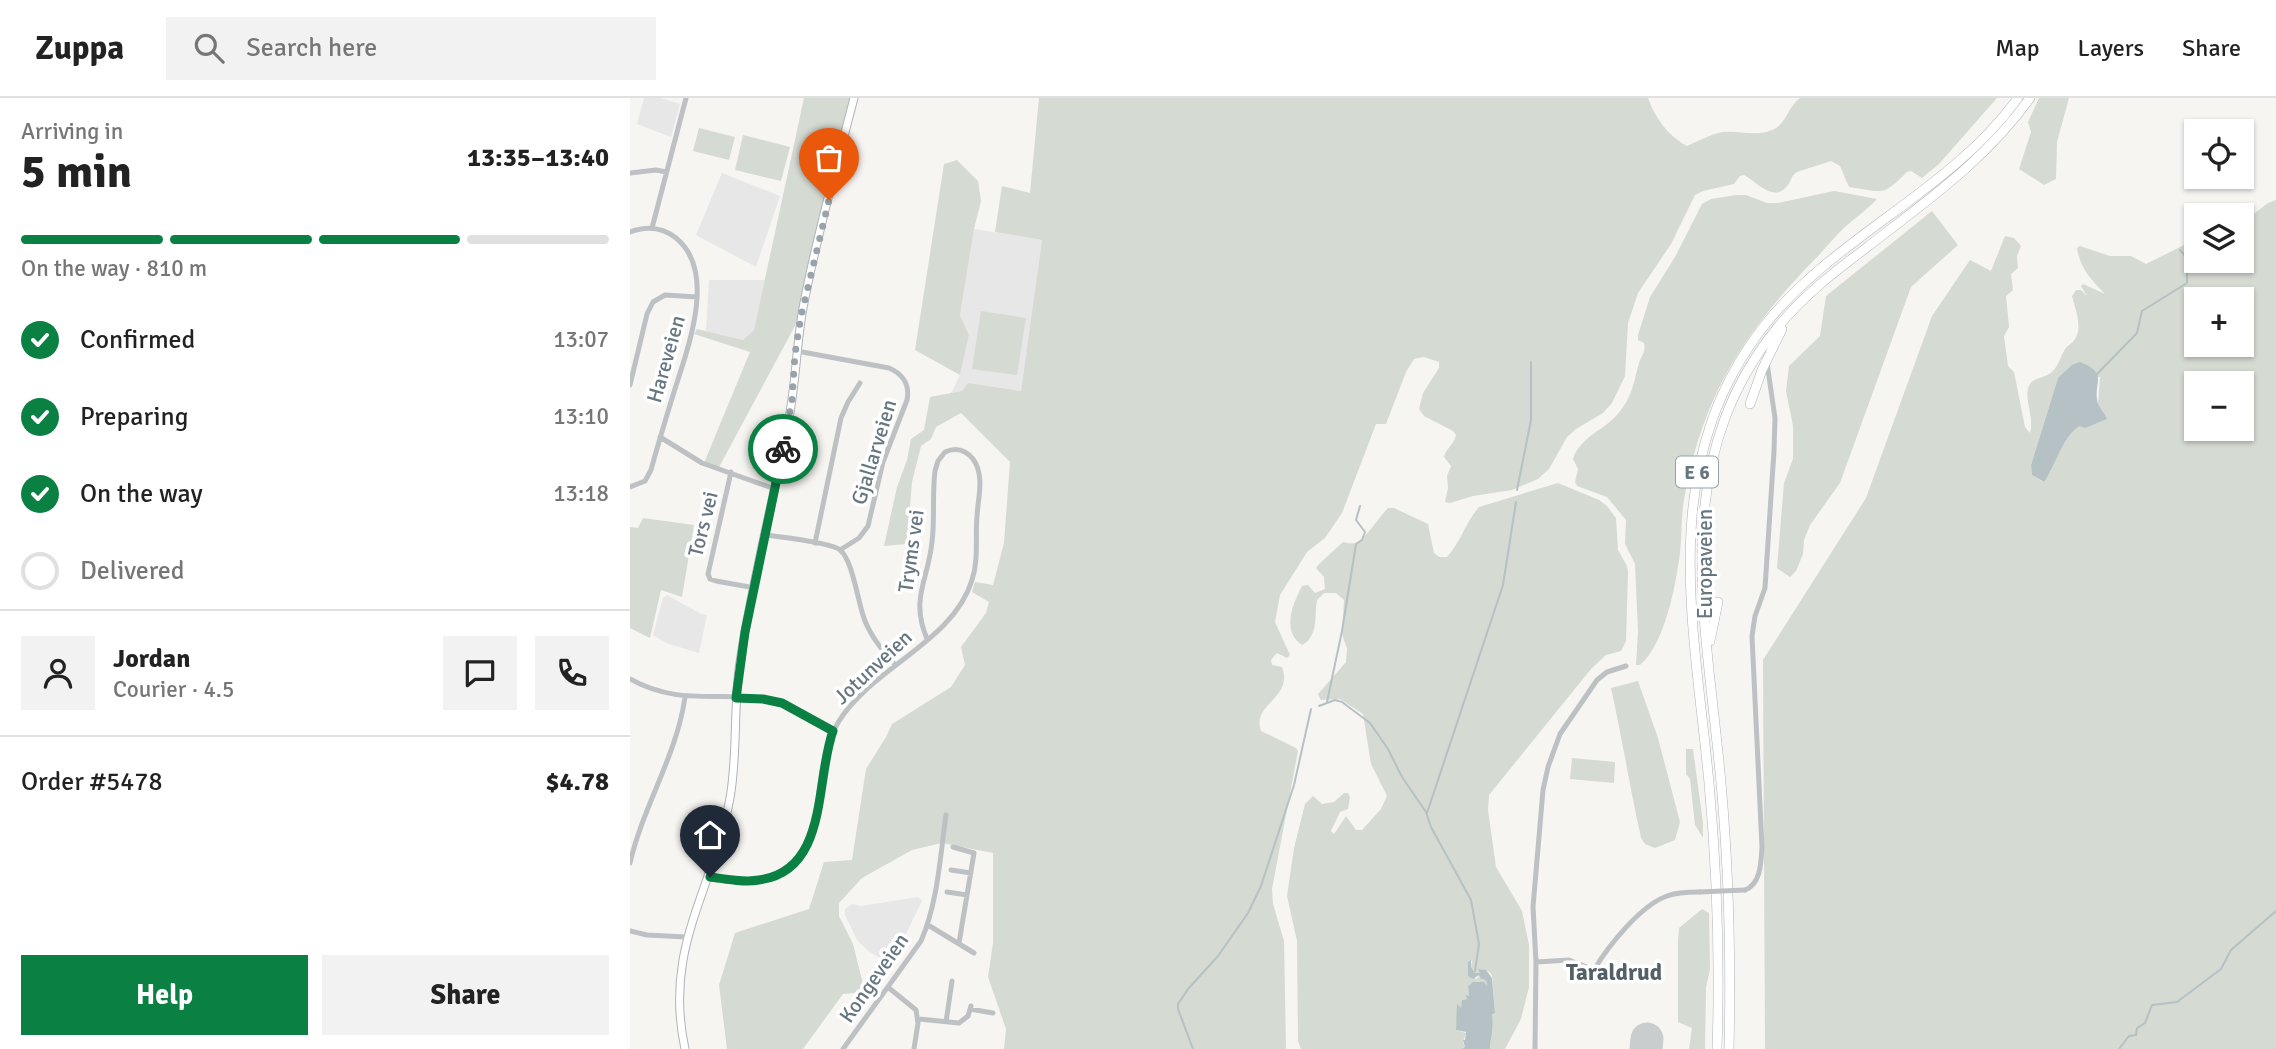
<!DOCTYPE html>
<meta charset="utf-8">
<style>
body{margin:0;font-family:Signika,sans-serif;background:#f2f2f2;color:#222;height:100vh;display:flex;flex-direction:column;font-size:26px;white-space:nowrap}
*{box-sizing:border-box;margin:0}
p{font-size:23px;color:#767676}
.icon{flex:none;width:38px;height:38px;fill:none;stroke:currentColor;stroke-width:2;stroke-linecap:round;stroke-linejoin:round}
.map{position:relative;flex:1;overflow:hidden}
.drawer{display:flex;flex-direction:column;background:#fff;width:630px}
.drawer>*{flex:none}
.fabs{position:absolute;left:1554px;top:21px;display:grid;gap:14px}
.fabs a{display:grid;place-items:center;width:70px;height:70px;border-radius:0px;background:#fff;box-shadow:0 2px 5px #0004;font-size:35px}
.pin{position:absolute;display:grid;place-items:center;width:60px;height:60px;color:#fff;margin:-72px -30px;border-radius:50% 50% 50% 0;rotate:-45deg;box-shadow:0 0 7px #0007}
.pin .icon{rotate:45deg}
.courier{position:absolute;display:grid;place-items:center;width:70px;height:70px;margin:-35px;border:5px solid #0b8043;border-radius:50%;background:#fff;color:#222;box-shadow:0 2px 9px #0007}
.overview em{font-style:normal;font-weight:700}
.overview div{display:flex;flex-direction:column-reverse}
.overview{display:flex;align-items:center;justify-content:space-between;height:119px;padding:0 21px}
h1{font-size:46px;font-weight:700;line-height:52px}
.bar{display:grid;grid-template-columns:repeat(4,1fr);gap:10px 7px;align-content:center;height:84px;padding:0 21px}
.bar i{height:9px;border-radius:5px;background:#e0e0e0}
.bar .current{background:#0b8043}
.bar p{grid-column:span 4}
.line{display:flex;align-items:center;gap:18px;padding:0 21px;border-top:2px solid #e0e0e0}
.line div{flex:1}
.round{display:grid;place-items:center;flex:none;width:74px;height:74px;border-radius:0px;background:#f2f2f2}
ol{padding:0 21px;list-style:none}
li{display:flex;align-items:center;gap:21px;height:77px}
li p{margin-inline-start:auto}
li .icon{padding:7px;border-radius:50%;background:#0b8043;color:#fff;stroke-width:4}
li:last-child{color:#767676}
li i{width:38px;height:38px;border:4px solid #e0e0e0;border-radius:50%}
.cta{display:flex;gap:14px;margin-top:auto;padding:14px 21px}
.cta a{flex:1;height:80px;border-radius:0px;background:#0b8043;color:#fff;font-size:28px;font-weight:700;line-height:80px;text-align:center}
.cta a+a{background:#f2f2f2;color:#222}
header{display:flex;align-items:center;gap:42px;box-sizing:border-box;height:98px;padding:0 35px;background:#fff;border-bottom:2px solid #e0e0e0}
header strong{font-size:33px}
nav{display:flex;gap:38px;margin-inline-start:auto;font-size:24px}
.search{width:490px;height:63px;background:#f2f2f2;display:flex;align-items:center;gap:18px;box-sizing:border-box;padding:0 24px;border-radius:0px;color:#767676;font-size:26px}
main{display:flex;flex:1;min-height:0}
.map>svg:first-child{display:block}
.built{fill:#e6e7e6}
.green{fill:#d5dad2;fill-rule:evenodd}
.water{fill:#b5c1c4}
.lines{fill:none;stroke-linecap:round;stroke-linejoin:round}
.stream{stroke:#b5c1c4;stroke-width:2}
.runway{stroke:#cacdce;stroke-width:33}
.secondary-casing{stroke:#afb5b9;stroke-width:9}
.highway-casing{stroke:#b0b4b7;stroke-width:10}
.street{stroke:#bdc1c4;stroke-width:5}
.secondary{stroke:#fff;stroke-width:7}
.highway{stroke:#fff;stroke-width:9}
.street-bridge{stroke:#bdc1c4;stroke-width:5}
.done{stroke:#99a3a9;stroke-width:7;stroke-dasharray:0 12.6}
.route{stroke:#0b8043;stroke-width:9}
.labels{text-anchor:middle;stroke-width:7;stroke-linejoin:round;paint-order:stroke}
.shield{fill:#fff;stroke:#95a0a7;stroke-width:2}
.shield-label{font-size:19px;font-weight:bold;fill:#677781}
.street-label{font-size:21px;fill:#677781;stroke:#fff}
.neighbourhood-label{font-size:23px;font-weight:bold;fill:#546067;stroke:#fff}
</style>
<header>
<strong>Zuppa</strong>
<div class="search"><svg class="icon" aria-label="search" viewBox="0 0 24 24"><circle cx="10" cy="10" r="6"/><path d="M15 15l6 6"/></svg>Search here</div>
<nav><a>Map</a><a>Layers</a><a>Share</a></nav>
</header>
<main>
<section class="drawer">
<div class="overview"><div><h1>5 min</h1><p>Arriving in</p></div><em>13:35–13:40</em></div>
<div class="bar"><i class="current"></i><i class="current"></i><i class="current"></i><i></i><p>On the way · 810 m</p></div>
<ol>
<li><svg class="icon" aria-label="check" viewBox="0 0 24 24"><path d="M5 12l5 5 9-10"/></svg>Confirmed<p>13:07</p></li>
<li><svg class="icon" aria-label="check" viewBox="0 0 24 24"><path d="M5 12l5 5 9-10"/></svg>Preparing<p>13:10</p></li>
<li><svg class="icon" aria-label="check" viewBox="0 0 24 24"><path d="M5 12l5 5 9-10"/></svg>On the way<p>13:18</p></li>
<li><i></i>Delivered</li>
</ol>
<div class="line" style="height:126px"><a class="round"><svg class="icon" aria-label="person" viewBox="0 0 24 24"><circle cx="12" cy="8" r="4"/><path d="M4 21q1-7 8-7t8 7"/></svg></a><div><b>Jordan</b><p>Courier · 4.5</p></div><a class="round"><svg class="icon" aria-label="chat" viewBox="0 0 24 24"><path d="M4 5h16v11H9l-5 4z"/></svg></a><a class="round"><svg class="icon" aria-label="phone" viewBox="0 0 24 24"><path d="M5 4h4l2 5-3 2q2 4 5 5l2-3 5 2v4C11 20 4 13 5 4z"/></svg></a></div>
<div class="line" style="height:91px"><div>Order #5478</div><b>$4.78</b></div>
<div class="cta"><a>Help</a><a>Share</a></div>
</section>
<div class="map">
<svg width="1646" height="951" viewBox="0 0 1646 951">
<rect width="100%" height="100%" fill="#f6f5f2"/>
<path class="built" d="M14 0H30L50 6 41 39 7 26Z
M92 75 150 98 126 169 66 137Z
M344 131 412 142 391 293 338 285 333 293 321 295 330 277 339 237 330 217Z
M79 182H135L124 232 113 242 76 233Z
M37 497 71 516 77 517 69 555 36 545 23 537 33 500Z
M288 799 292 803 273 842 258 865 237 852 227 842 215 817V811L222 806 231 808Z"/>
<path class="green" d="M174 0H220C217 11 216 25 211 35 207 45 203 52 204 63L166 226 88 371 74 365 120 254 64 236 67 231 113 242 124 232Z
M409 0H1018C1025 20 1038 38 1057 48 1068 43 1081 36 1093 34 1108 32 1127 39 1142 32 1157 26 1158 8 1170 0H1367L1309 66 1292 80 1281 73 1277 74C1252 99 1254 94 1219 89L1210 68 1201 63 1167 74C1161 78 1162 81 1158 87 1144 106 1127 84 1114 77L1110 78 1104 86 1073 93 1065 97 1041 146 1008 195 998 225 995 278 982 305 973 315 946 331 937 339 919 371 908 381 882 392 843 398 820 405 815 404 818 390 817 378 821 368 814 359C816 350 824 347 826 337L823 333 794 318 789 311 793 295 809 270V264L794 259 784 261 776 274 756 326H746L712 415 695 440 677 454 650 497 645 524 660 557 657 560 647 555 641 562 642 567 652 569C664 601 621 605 631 633L666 650 668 653 642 791 643 806 654 843 656 951H374L376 931 358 879 363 845V755L312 745 282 752 232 780 209 805V818L223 846 235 894 213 896 173 951H97L89 887 105 835 179 811 194 764 222 762 236 671 256 639 262 626 321 589 335 567 331 549 356 515 359 504 342 494 345 484 363 487 374 445 380 364 331 315 306 329 301 341 291 348 282 384 277 446 254 448 267 389 277 362 281 341 294 332 300 299 332 293 338 285 391 293 412 142 365 134 372 88 400 95Z
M1409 0H1439L1427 44 1426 81 1414 87 1389 71 1401 34 1398 24Z
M69 30 105 39 99 62 63 53Z
M113 37 160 49 151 83 105 72Z
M327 62 348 83 351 103 344 131 330 217 339 237 330 277 285 252 314 66Z
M1204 93 1247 101C1237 112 1226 119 1215 129 1205 138 1196 150 1186 160 1114 234 1072 298 1054 402 1051 419 1052 437 1050 455 1046 486 1035 546 1010 567H1006L1008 534 1005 466 995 446 996 422 977 399 947 388 945 384 948 371 943 361C950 340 970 334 985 319 1002 301 1003 287 1009 265 1012 256 1016 255 1014 245L1008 242V237L1020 199 1045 159 1072 106 1081 101 1106 97H1116L1137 105H1148Z
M1646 102V951H1135L1133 562 1236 400 1302 218 1340 162 1361 173 1375 138 1384 140 1391 148 1387 158 1388 170 1381 176 1383 192 1376 198 1379 229 1374 238 1378 268 1384 274 1395 329 1400 335C1405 318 1392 299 1400 286 1404 280 1413 280 1419 276 1428 270 1429 262 1434 253 1436 248 1442 246 1445 241 1453 230 1445 210 1442 198L1446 192H1451L1457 198 1451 188 1453 186 1475 196C1462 183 1450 170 1447 150L1450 148 1480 158H1501L1516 166 1566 141V163H1612V125L1638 105ZM1566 201H1612V247H1566ZM1470 279 1468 305 1440 334 1427 357 1421 373 1413 384 1402 377 1401 367 1428 280ZM1566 285H1612V331H1566Z
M1302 113 1328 147 1281 189 1210 385 1180 427 1174 442 1173 456 1166 473 1160 479 1147 470 1154 385 1163 361V328L1156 293 1159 268 1190 238 1196 198Z
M351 213 396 220 387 277 342 271Z
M928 385 969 402 977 408 986 420 988 452 997 468 998 474 996 543 991 553 976 557 961 571 859 697 858 712 866 769 892 813 899 847V889L891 921 875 951H860L862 918 865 915 862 877 858 873 850 871V875H845L841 869 842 863 838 864V878L847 881 849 877 851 881 856 882 857 888 850 884 838 888 839 898 836 902 834 901 831 910 828 912 826 932 836 935 833 944 835 949 832 951H671L668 943 667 843 657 798 664 750 675 706 683 698 692 706 704 704 714 695H718L720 699 718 711 710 714 701 733 704 736 716 718 726 732H732L751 711 757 698 741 666 733 616 710 601 691 602 688 596 716 564 717 551 712 536 714 502 706 495H694L687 502C684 518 689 538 672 547 651 533 663 505 672 488L678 487 685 495 695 491 694 479 686 470 689 466 713 444C717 445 721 446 725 445 733 444 750 418 758 410H764L798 426 804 455 809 459H817C831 444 835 425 849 409Z
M13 420 64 427 52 499 31 492 20 540 0 530V429L8 430Z
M1008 583 1028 640 1050 724 1045 742 1025 750 1015 746 1011 740C1000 690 992 640 981 590Z
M1056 651H1063L1073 725V740L1065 727 1060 681 1056 676Z
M942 660 985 664 984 685 940 681Z
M1072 811 1079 815 1080 871 1076 890 1075 951H1059L1062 930 1048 924V842L1049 830Z"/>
<path class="water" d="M1450 264C1480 276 1462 284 1468 306 1470 310 1475 316 1477 321L1455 330 1449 328C1430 342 1427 366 1414 384L1402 377 1401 367 1428 280 1442 267Z
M841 862V869L845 875H850L848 871 856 872 862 880 865 915 862 917C864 928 860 943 860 951H832L835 949 833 942H835L836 934 826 932 827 906 831 910 832 902 837 901 836 897 839 898 838 888 843 884H854L857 888 856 882 851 881 849 877 843 881 838 878V864Z"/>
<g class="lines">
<path class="stream" d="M1467 276 1507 235 1512 213 1557 185V160L1550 152
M887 392 901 322V264
M697 604 712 533 726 446 732 442 735 434 726 422 730 408
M689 608 705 602 712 604 740 625 758 651 772 679 796 714 801 729 841 802 849 846 845 873
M797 715 873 487 886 404
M563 951 548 911V906L558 891 588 858 618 815 631 788 664 687 681 611
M1489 951 1499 938 1506 937 1507 930 1515 925 1522 907 1547 904 1591 871 1601 852 1646 813"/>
<path class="runway" d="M1016 951 1017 941"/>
<defs>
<path id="secondary" d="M55 951C33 849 83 794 100 700 108 655 103 609 110 564 122 484 143 405 158 325 166 287 166 249 173 210 186 140 206 70 224 0"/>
<path id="highway" d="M1120 306 1132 272 1152 231
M1080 543 1088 504
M1087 951C1090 862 1087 773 1079 685 1064 524 1026 367 1134 228 1205 138 1320 94 1388 0
M1099 951C1101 862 1099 773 1091 685 1077 525 1036 367 1147 230 1173 198 1204 174 1236 150 1295 104 1356 62 1400 0"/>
</defs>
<use href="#secondary" class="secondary-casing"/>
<use href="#highway" class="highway-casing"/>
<path class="street" d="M0 75 26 72 36 74
M22 130 56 0
M0 134C16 128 32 129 46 140 88 174 57 252 44 294 36 320 28 346 21 372L15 383 0 389
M167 253 259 270C273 276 280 287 277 302L253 364 238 428 229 440 210 452
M0 287 17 216 23 204 35 197 67 199
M30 339 72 365 145 391
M101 374 78 476 80 481 86 483 125 490
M136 437C150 439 201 444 210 452 223 462 228 506 235 523 242 540 253 553 265 567
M185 445 211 320 218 304 230 285
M0 581C52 610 93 591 145 603 166 608 185 623 203 633
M323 749 344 755 329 845
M0 765C13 708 47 657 55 599
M321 772 341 775
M77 779C120 784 165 789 182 737 191 700 188 656 209 623 242 570 324 543 342 482 349 461 345 439 347 418 348 400 355 377 343 361 335 351 326 349 315 354L308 363 305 373C302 397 305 421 302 444 298 483 280 500 297 541
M1115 792C1131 786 1131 764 1132 749L1122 538 1125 518 1135 490 1144 353 1145 320 1137 265
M317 794 337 797
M298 827 344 855
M0 833 17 837 56 839
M906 864 939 862 964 872C978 848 1011 807 1037 798 1047 794 1059 794 1070 794
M259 890 286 912 288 925 284 951
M340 911 363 915
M289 921 329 925 338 918 341 908
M316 924 322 883
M213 951 291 843C308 804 310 759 316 717
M905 951 906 864 903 809 913 692 918 669 930 636 967 582 977 574 996 568"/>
<use href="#secondary" class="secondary"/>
<use href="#highway" class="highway"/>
<path class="street-bridge" d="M1070 794 1115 792"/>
</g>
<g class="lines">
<path class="done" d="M153 351 162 302 165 256 171 218 199 102"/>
<path class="route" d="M80 779C96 781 114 785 129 782 199 773 185 682 203 633L152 605 133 601 106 600 115 534 153 351"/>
</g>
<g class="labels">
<rect class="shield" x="1046" y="358.5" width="42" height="31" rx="5"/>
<g class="shield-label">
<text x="1067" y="381">E 6</text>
</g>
<g class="street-label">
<text transform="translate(36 261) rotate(-74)" y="7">Hareveien</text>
<text transform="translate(244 354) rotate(-73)" y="7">Gjallarveien</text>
<text transform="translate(73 426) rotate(-76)" y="7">Tors vei</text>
<text transform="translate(281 453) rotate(-82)" y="7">Tryms vei</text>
<text transform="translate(1075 466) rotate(-90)" y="7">Europaveien</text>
<text transform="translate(243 569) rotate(-43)" y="7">Jotunveien</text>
<text transform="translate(244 880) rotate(-55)" y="7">Kongeveien</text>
</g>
<g class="neighbourhood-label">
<text x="984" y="882">Taraldrud</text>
</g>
</g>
</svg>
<div class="fabs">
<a><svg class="icon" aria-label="locate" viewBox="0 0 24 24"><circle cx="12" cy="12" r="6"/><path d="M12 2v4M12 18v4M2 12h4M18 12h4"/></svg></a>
<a><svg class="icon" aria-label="layers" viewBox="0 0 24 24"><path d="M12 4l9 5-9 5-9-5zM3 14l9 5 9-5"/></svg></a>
<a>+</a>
<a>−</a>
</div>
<div class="pin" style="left:199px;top:102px;background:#ea580c"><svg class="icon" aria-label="bag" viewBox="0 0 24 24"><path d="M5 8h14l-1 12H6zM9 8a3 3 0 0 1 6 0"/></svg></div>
<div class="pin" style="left:80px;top:779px;background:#1f2937"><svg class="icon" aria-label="home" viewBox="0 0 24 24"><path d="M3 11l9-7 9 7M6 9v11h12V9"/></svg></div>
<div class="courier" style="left:153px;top:351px"><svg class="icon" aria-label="bike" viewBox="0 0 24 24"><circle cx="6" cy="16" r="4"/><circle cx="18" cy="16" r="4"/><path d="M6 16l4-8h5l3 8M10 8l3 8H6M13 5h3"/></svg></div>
</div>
</main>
